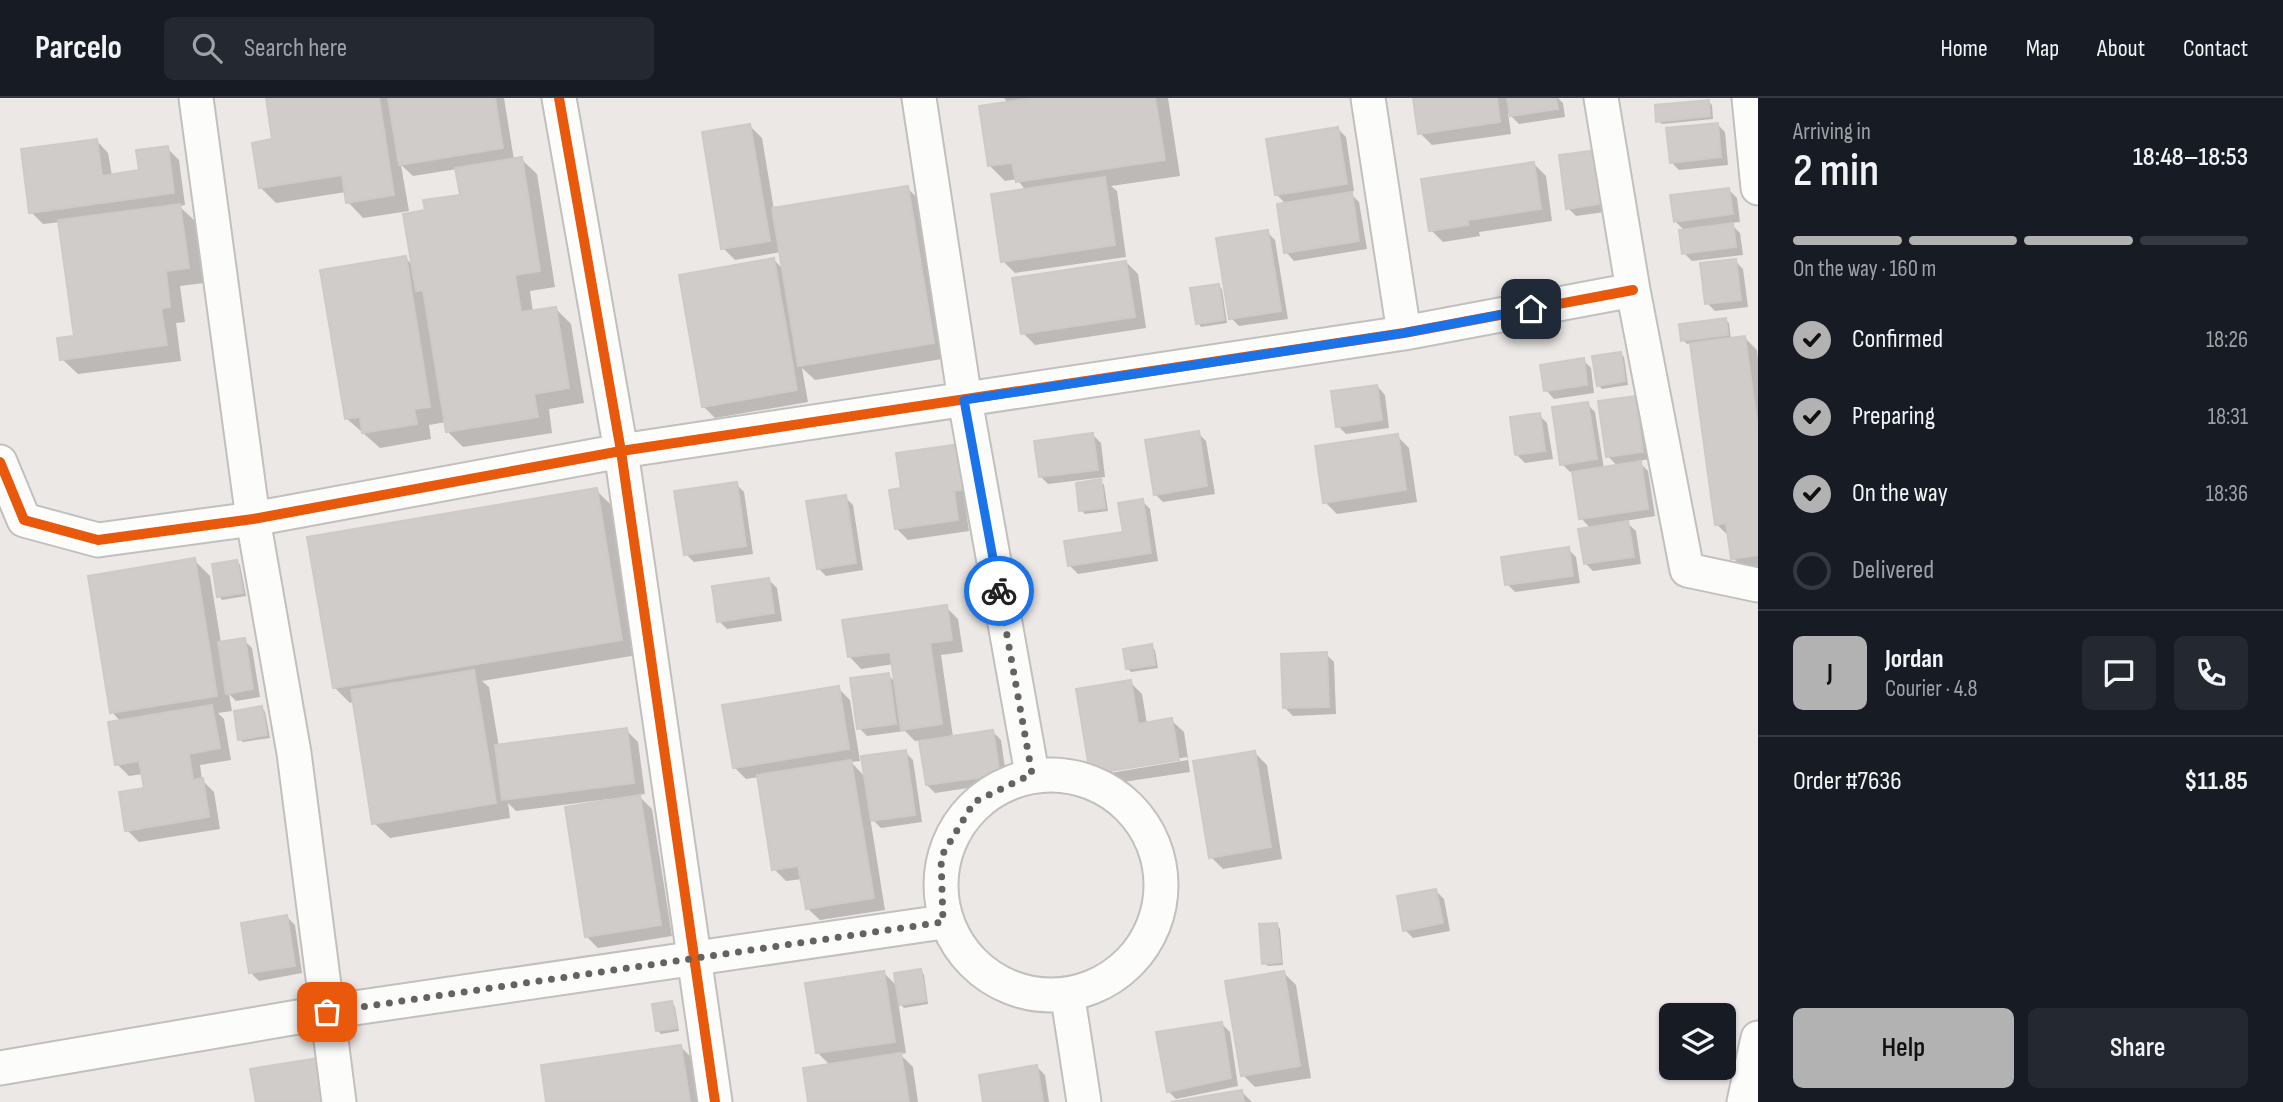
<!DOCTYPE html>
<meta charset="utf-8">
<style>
body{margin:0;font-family:"Sofia Sans Condensed",sans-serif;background:#242831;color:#f1f3f6;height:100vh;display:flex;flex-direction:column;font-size:26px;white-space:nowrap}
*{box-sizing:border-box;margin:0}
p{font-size:23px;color:#9ea1a6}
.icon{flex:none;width:38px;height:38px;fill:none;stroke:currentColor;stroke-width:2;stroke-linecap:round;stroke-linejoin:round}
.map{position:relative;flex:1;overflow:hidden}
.panel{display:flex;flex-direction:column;background:#171b24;width:525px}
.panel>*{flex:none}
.tools{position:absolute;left:1659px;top:905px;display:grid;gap:14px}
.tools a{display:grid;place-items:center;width:77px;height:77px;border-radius:10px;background:#171b24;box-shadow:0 2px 5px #0004;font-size:35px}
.pin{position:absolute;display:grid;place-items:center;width:60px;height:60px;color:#fff;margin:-30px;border-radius:14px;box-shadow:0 4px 10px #0006}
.courier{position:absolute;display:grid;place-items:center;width:70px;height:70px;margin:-35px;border:5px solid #1a73e8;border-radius:50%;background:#fff;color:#222;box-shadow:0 2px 9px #0007}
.summary em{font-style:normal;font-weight:600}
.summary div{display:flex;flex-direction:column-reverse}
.summary{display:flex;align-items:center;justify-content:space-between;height:119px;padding:0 35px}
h1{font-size:46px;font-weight:600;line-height:52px}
.bar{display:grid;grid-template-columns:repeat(4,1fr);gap:10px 7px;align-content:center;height:84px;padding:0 35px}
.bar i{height:9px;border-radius:5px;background:#363941}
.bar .on{background:#b2b2b3}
.bar p{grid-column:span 4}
.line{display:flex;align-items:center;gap:18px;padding:0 35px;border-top:2px solid #363941}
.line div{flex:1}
.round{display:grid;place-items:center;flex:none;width:74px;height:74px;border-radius:10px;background:#242831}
ol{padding:0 35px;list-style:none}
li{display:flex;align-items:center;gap:21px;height:77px}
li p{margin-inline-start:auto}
li .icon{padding:7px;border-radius:50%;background:#b2b2b3;color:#111;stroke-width:4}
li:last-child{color:#9ea1a6}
li i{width:38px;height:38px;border:4px solid #363941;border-radius:50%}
.cta{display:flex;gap:14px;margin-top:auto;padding:14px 35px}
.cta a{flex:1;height:80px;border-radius:10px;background:#b2b2b3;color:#111;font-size:28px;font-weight:600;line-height:80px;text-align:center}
.cta a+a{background:#242831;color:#f1f3f6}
header{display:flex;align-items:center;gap:42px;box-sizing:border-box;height:98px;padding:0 35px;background:#171b24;border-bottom:2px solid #363941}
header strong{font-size:33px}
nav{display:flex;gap:38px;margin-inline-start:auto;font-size:24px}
.search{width:490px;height:63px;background:#242831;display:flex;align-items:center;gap:18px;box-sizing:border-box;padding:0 24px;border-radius:10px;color:#9ea1a6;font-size:26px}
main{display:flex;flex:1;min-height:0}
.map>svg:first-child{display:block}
.shadow{fill:#0003;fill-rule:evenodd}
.building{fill:#cfccca;stroke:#cecac7;stroke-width:2}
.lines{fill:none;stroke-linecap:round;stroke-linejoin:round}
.street-casing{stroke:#c2c0bf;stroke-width:37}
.street{stroke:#fcfcfb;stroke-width:33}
.cycleway-casing{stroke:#fff;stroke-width:15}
.cycleway{stroke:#e8590c;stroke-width:10}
.done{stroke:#646362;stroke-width:7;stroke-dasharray:0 12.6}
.route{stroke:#1a73e8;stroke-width:9}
</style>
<header>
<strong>Parcelo</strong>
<div class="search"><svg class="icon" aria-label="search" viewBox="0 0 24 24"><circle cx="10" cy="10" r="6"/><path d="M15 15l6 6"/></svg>Search here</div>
<nav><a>Home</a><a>Map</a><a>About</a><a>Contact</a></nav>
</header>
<main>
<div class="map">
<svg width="1758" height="1004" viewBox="0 0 1758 1004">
<rect width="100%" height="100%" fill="#ebe8e5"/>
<path class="shadow" d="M268 0H504L514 62 521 61 537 76 555 189 530 193 533 214 555 210 571 226 584 305 549 311 552 335 463 349 448 334 446 324 429 327 431 341 380 350 346 320 405 159 413 168 427 114 462 98 457 71 413 78 401 67 409 113 363 120 348 104 346 94 276 105 260 89 274 43Z
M1004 0H1168L1180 78 1111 88 1117 93 1126 159 1015 175 1003 163 1026 93 1017 81 1005 83 990 68 1009 6Z
M1415 0H1558L1563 5 1565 19 1519 26 1508 15 1511 36 1432 47 1420 35Z
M1708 3 1712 7 1713 21 1662 26 1658 23Z
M1717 26 1725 34 1728 67 1679 72 1671 64Z
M750 28 762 40 774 112 907 90 923 105 948 260 815 282 802 270 808 304 715 320 703 308 774 162 784 172 781 154 735 162 723 150Z
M1338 31 1346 39 1354 93 1349 94 1359 104 1367 151 1294 163 1286 154V106L1276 96Z
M96 42 108 55 112 78 141 74 167 50 179 62 185 107 179 108 195 123 204 185 180 188 185 224 176 225 181 263 78 276 62 261 76 239 60 124 43 126 31 114Z
M1604 62 1612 113 1576 118 1568 110Z
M1534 66 1546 78 1552 123 1479 134 1480 138 1443 144 1431 132Z
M1729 92 1737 100 1740 124 1730 125 1740 135 1743 157 1692 163 1684 155 1685 133 1675 123Z
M1267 134 1275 142 1288 221 1239 228 1231 220Z
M1735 163 1743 171 1748 209 1715 213 1707 205Z
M1126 164 1138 176 1146 230 1035 247 1023 235Z
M1218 187 1222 191 1227 225 1201 229 1198 225Z
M1725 222 1729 225 1731 242 1745 240 1757 252 1758 261V471L1745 472 1733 460 1729 438 1716 426 1692 245 1687 246 1683 242Z
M1620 255 1624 259 1628 287 1602 291 1598 287Z
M1583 262 1591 270 1594 295 1554 301 1546 292Z
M1377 288 1385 297 1389 330 1346 336 1338 328Z
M1634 300 1642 308 1650 361 1638 363 1648 373 1655 418 1625 423 1636 433 1641 466 1593 473 1585 465 1591 431 1581 420 1574 373 1570 374 1562 366 1587 306 1595 314 1604 371 1618 369 1608 358Z
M1539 317 1547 325 1553 361 1525 365 1517 357Z
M1198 335 1206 343 1215 396 1163 404 1155 396Z
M1093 337 1101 345 1105 379 1048 386 1040 378Z
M1397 338 1409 350 1417 404 1337 416 1325 404Z
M960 348 979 402 965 405 969 433 908 442 896 430 903 392Z
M1100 383 1104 387 1108 413 1085 416 1081 412Z
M736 386 744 394 753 456 694 464 686 456Z
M596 392 612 408 637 557 482 583 489 589 499 649 626 632 638 644 645 696 638 697 652 711 672 838 598 850 586 838 609 701 516 713 508 705 510 720 390 740 374 725 354 604 350 605 334 589Z
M845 399 853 407 863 472 826 478 818 470Z
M1142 403 1150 411 1158 463 1078 476 1070 468 1125 435Z
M1568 451 1576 459 1580 485 1515 494 1507 486Z
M194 462 210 478 221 545 244 542 252 550 260 599 236 603 229 596 232 613 218 615 224 621 231 662 200 667 202 682 214 694 220 731 139 744 127 732 146 691 143 676 129 678 117 666 121 624 112 614Z
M237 463 240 467 246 498 222 502 219 498Z
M769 482 777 490 782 523 727 531 719 523Z
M946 509 958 521 963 554 941 557 953 639 993 634 1001 642 1007 684 935 695 927 687 921 642 915 643 905 633 867 638 859 630 888 577 896 585 894 566 861 571 849 558Z
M1151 548 1155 552 1158 570 1131 574 1127 570Z
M1326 556 1334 564 1336 616 1293 618 1285 610Z
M1130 584 1142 596 1147 626 1171 622 1184 634 1190 674 1103 687 1091 675ZM1187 659 1188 662 1098 677V673Z
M838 590 850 602 860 663 851 664 866 680 905 654 913 662 922 724 881 730 870 719 885 812 820 822 807 810 802 781 786 783 774 771 759 679 746 681 734 669Z
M262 610 265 614 270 640 243 644 240 641Z
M1255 655 1267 667 1282 761 1223 771 1211 759Z
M1436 793 1444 801 1450 833 1413 840 1405 832Z
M287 819 295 827 302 875 259 883 251 875Z
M1277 827 1280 831 1283 867 1268 868 1264 865Z
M921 873 924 877 928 906 904 910 898 903 906 955 900 956 913 969 918 1004H810L831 968 817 954 883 874 898 889Z
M1284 875 1296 887 1311 980 1255 989 1243 977Z
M672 905 675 909 679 933 661 936 657 932Z
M1222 926 1230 934 1238 988 1176 1001 1168 993Z
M681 949 696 964 702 1004H548Z
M1037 969 1045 977 1049 1004H985Z
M1241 993 1252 1004H1181Z"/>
<path class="building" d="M266 0H379L394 97 346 105 342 77 259 90 252 45 272 41Z
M388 0H495L503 50 399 67Z
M1034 0H1155L1165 62 1016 84 1012 65 988 68 979 8Z
M1413 0H1497L1500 24 1418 36Z
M1507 0H1556L1558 11 1510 18Z
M1709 2 1710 18 1656 24 1655 7Z
M1718 25 1721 59 1670 65 1666 30Z
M750 26 770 143 721 151 702 34Z
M1338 29 1347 86 1275 97 1266 41Z
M97 41 102 78 139 72 136 52 168 48 174 95 29 115 21 51Z
M1597 52 1605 105 1566 111 1559 57Z
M522 59 540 173 515 177 521 214 556 209 569 290 534 296 538 319 446 334 423 192 416 193 403 116 425 112 423 102 460 97 455 70Z
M1534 64 1541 111 1468 122V127L1429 133 1421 81Z
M1105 79 1115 147 1001 164 991 96Z
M908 88 934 245 798 268 772 110Z
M1729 90 1733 116 1674 124 1670 97Z
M1352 94 1359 143 1284 155 1277 106Z
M180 106 189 170 166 173 170 209 161 210 167 247 60 262 57 240 74 238 58 122Z
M1733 125 1736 149 1682 156 1679 132Z
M1268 132 1281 213 1229 221 1216 140Z
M406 158 430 309 414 311 417 326 362 335 360 319 345 321 320 172Z
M774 160 797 292 702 309 679 177Z
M1736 161 1741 202 1705 206 1700 165Z
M1126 163 1135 219 1021 236 1012 180Z
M1219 186 1224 222 1196 226 1190 190Z
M1726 220 1728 237 1681 243 1679 226Z
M1745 238 1758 331V457L1731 461 1726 425 1715 427 1690 245Z
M1621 254 1625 283 1597 288 1592 258Z
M1584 260 1587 287 1544 293 1540 267Z
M1377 287 1382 322 1336 329 1331 293Z
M1635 298 1643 354 1606 359 1598 303Z
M1588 304 1597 361 1560 367 1552 309Z
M1540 315 1545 353 1515 357 1510 319Z
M1199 333 1207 388 1154 397 1145 342Z
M1093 335 1098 372 1039 379 1034 343Z
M1398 336 1406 392 1323 405 1315 348Z
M961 346 967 391 954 393 958 422 895 431 889 392 901 390 896 355Z
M1641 363 1648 411 1579 421 1572 374Z
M1101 381 1105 410 1079 413 1076 385Z
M737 384 746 448 684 457 674 393Z
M597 390 622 542 333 590 307 439Z
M846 397 856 465 817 471 806 403Z
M1143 401 1151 455 1068 468 1064 443 1123 434 1118 405Z
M1628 423 1634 459 1584 466 1578 431Z
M1569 449 1573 478 1505 487 1501 459Z
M195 460 217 598 110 615 88 478Z
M237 462 243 495 217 499 212 466Z
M769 480 774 515 717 524 712 488Z
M947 507 952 542 930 545 942 626 901 632 890 554 848 559 842 522Z
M245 540 253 591 226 596 218 544Z
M1152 546 1155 567 1126 571 1123 551Z
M1327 554 1329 609 1283 610 1281 556Z
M474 572 496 705 372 726 351 592Z
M889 575 896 626 857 631 850 580Z
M1131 582 1138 626 1172 620 1179 662 1090 676 1076 591Z
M839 588 849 651 733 670 722 607Z
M212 607 220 650 189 656 193 682 203 680 209 719 125 733 119 694 144 690 139 663 115 667 108 624Z
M262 608 267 637 238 642 234 613Z
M627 630 634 685 502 702 495 647Z
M993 632 1000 677 926 687 919 643Z
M906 652 915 717 871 723 861 658Z
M1255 653 1271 749 1209 760 1193 663Z
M851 662 874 800 806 811 798 768 772 772 757 677Z
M640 697 661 827 585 839 565 709Z
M1436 791 1443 825 1403 833 1397 798Z
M287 817 295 868 249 875 241 825Z
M1277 825 1281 864 1262 866 1259 826Z
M921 871 926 903 899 907 894 875Z
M884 873 895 944 816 955 805 885Z
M1284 873 1300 968 1241 978 1225 883Z
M672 903 677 930 656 933 652 906Z
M1222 924 1231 980 1167 994 1156 934Z
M681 947 690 1004H546L541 967Z
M901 955 909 1004H808L803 970Z
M319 960 326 1004H256L250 971Z
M1037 967 1043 1004H983L979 977Z
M1242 992 1244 1004H1171Z"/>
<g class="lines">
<defs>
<path id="street" d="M196 0 253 421 294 655 339 1004
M559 0 621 353 715 1004
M919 0 965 302 1032 676
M1368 0 1404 235
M1601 0 1633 192 1687 472 1758 487
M1749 0 1758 90
M0 364 24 422 98 442 253 421 621 353 1404 235 1633 192
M941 787a110 110 0 1 1 220 0a110 110 0 1 1-220 0Z
M1068 900 1084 1004
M0 970 327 914 943 824
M1744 1004 1758 940"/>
</defs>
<use href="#street" class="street-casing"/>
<use href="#street" class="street"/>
<defs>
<path id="cycleway" d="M559 0 621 353 715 1004
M0 364 24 422 98 442 253 421 621 353 1404 235 1633 192"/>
</defs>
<use href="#cycleway" class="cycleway-casing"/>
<use href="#cycleway" class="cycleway"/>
</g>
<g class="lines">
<path class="done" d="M327 914 943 824 941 759 974 704 1032 676 999 493"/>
<path class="route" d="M999 493 964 302 1404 235 1531 211"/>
</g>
</svg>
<div class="tools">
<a><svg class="icon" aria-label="layers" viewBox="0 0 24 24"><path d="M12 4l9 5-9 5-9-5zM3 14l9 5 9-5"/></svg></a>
</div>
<div class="pin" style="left:327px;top:914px;background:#ea580c"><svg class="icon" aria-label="bag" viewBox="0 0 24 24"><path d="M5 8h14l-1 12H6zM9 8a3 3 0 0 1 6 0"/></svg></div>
<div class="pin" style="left:1531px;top:211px;background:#1f2937"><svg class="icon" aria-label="home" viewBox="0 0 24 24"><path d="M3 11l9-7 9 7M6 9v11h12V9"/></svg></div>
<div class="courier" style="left:999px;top:493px"><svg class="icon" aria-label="bike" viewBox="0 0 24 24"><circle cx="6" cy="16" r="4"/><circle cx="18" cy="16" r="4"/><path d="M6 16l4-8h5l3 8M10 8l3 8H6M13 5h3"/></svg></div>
</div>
<section class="panel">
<div class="summary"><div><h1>2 min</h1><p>Arriving in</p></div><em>18:48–18:53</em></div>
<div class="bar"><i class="on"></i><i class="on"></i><i class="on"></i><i></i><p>On the way · 160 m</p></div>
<ol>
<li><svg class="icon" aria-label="check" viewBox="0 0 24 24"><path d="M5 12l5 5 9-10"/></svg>Confirmed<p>18:26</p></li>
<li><svg class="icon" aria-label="check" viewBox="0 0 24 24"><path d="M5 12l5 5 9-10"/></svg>Preparing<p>18:31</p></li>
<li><svg class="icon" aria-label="check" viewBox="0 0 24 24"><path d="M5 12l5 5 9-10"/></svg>On the way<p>18:36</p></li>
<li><i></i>Delivered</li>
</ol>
<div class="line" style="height:126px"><b class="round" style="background:#b2b2b3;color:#111">J</b><div><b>Jordan</b><p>Courier · 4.8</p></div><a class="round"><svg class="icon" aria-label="chat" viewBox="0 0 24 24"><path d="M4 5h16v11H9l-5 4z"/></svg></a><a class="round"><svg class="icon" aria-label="phone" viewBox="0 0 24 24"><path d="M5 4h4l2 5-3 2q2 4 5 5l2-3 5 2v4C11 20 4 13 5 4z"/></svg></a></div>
<div class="line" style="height:91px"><div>Order #7636</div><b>$11.85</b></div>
<div class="cta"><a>Help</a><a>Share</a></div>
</section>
</main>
